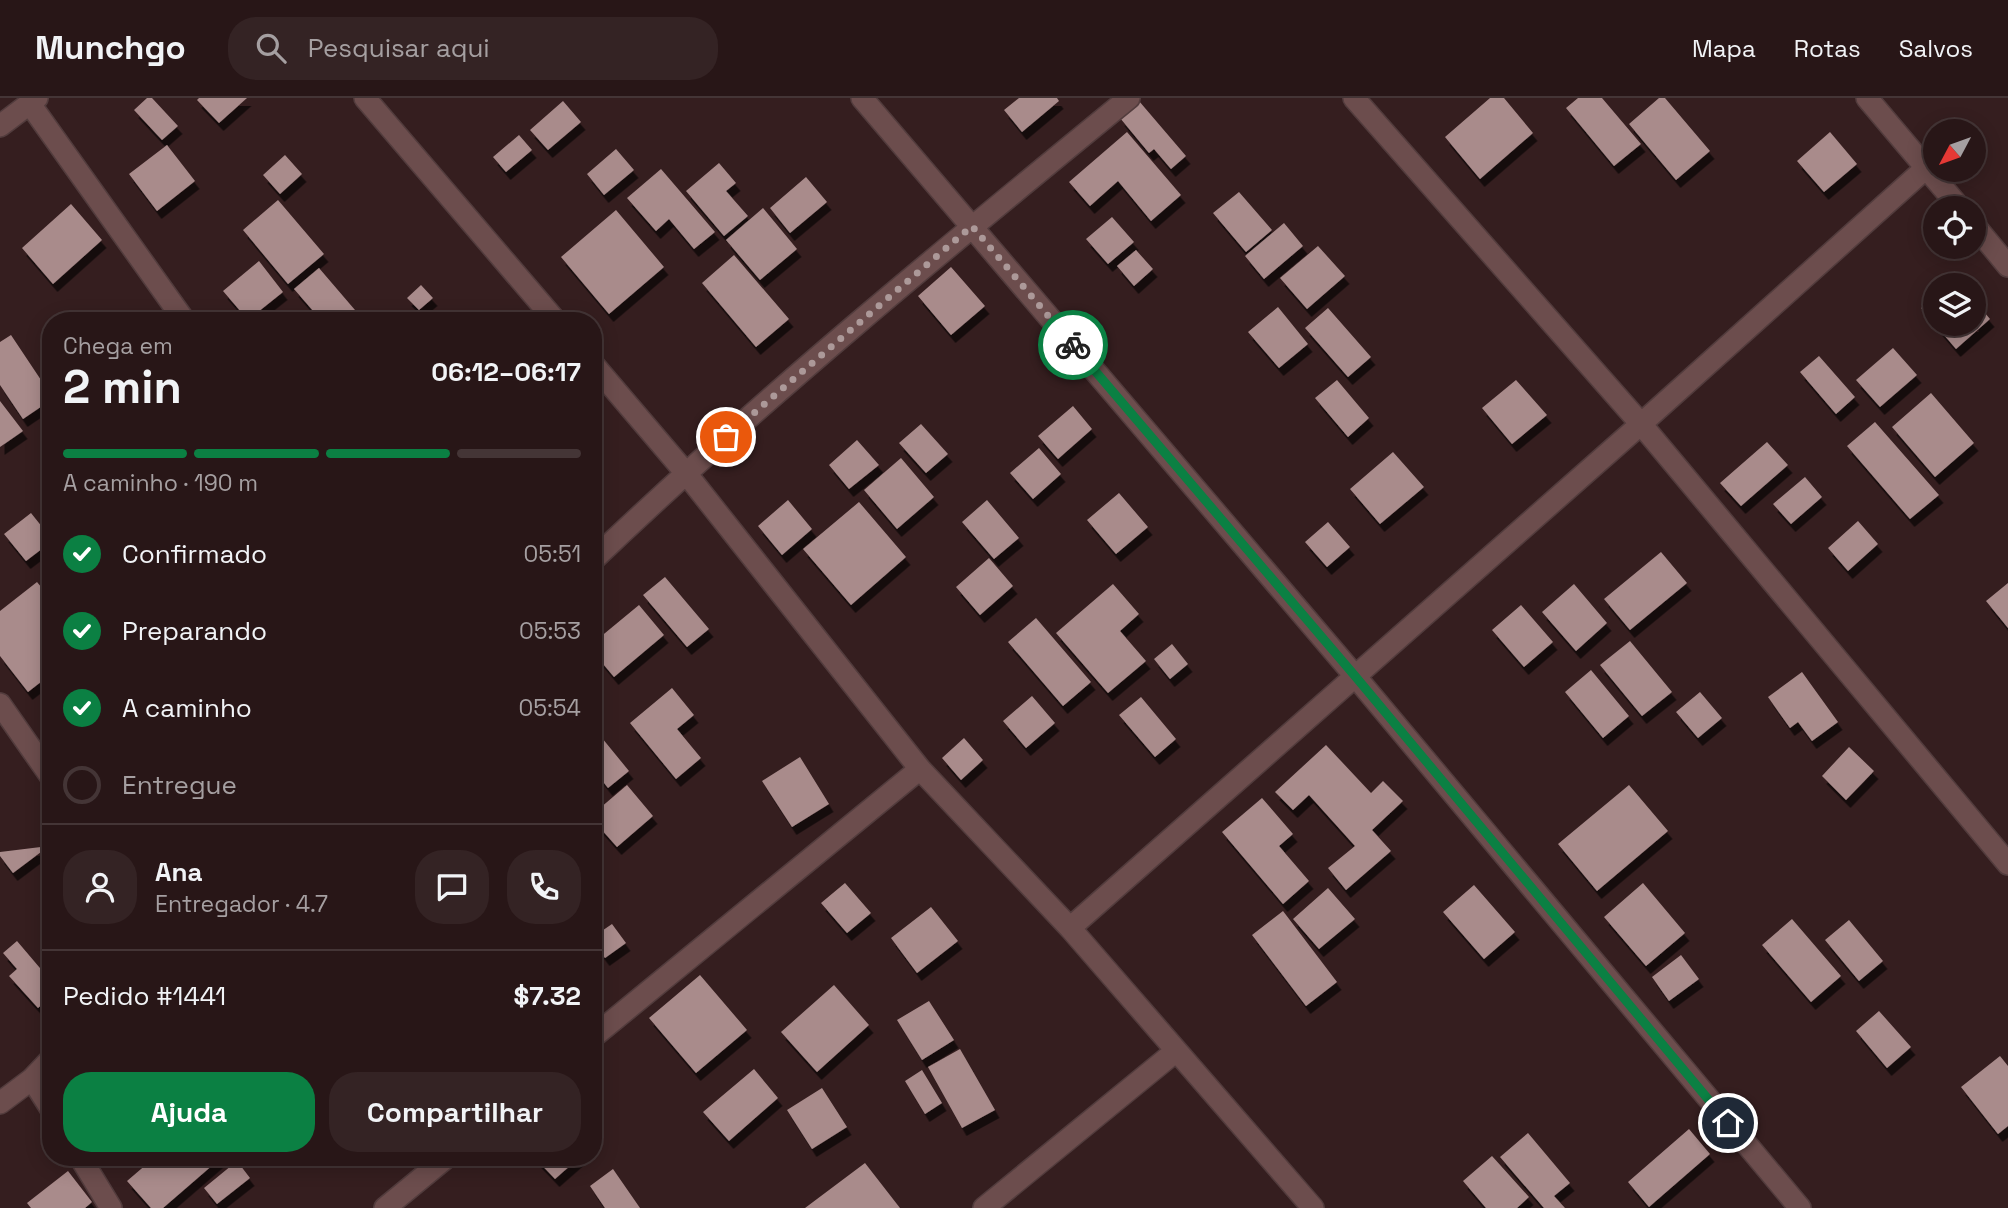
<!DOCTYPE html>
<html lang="pt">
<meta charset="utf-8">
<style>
body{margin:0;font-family:"Space Grotesk",sans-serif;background:#342324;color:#f1f3f6;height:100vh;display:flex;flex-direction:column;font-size:26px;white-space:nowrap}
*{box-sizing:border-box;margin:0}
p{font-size:23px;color:#a59fa1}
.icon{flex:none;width:38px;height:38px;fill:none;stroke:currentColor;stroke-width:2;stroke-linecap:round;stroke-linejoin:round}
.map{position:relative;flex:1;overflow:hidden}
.sheet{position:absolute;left:42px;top:214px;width:560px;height:854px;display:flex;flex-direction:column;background:#281617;border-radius:28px;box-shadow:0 4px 18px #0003,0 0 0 2px #443536}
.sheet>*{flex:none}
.needle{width:46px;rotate:229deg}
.tools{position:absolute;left:1923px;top:21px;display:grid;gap:14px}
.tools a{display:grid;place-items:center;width:63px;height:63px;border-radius:50%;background:#281617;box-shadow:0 4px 18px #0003,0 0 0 2px #443536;font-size:35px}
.pin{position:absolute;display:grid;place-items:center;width:60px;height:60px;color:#fff;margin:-30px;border:4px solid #fff;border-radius:50%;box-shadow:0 2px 7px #0007}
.courier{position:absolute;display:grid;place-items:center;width:70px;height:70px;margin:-35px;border:5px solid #0b8043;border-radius:50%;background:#fff;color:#222;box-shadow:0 2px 9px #0007}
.head em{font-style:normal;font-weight:700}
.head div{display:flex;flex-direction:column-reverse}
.head{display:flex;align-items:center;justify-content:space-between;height:119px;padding:0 21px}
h1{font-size:46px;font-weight:700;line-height:52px}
.bar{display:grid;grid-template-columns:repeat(4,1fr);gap:10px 7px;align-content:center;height:84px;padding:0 21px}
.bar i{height:9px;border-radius:5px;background:#443536}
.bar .on{background:#0b8043}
.bar p{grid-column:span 4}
.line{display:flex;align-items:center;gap:18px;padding:0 21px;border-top:2px solid #443536}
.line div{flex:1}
.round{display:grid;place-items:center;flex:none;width:74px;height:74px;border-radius:28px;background:#342324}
ol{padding:0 21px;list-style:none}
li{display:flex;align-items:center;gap:21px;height:77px}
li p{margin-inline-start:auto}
li .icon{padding:7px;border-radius:50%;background:#0b8043;color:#fff;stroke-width:4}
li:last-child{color:#a59fa1}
li i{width:38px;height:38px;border:4px solid #443536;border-radius:50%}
.action{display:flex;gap:14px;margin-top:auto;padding:14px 21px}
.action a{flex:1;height:80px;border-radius:28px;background:#0b8043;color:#fff;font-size:28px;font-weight:700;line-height:80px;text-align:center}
.action a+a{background:#342324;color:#f1f3f6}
header{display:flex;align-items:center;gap:42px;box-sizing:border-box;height:98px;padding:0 35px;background:#281617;border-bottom:2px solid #443536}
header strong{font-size:33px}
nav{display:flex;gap:38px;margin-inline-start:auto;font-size:24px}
.search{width:490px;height:63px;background:#342324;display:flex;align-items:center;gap:18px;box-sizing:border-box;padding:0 24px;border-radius:28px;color:#a59fa1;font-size:26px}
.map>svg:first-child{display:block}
.building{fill:#a98b8b;filter:url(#shadow)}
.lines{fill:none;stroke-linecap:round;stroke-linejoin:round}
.minor-casing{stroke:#523c3d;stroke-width:24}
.minor{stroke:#6c4d4d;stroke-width:21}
.done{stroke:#ac9999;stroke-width:7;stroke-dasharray:0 12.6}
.route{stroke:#0b8043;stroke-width:9}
</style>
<header>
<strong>Munchgo</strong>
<div class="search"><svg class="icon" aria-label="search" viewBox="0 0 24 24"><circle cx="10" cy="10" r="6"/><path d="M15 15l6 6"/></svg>Pesquisar aqui</div>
<nav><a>Mapa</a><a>Rotas</a><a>Salvos</a></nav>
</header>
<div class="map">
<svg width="2008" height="1110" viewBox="0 0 2008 1110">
<defs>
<filter id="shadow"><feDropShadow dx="4.5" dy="8" stdDeviation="0" flood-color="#0009"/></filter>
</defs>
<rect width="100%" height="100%" fill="#351e1f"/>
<path class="building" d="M147 0H152L178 28 162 42 134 12Z
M199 0H247L219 25 197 2Z
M1019 0H1057L1059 3 1022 34 1004 12Z
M1490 0H1504L1533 35 1480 81 1445 39Z
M1578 0H1602L1641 46 1614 68 1566 10Z
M1659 0H1665L1710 53 1676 82 1629 26Z
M563 3 581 24 548 52 530 32Z
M1139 3 1186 58 1171 71 1154 51 1149 55 1120 20Z
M1127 34 1181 97 1151 123 1118 83 1090 108 1069 84Z
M1830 34 1857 66 1824 94 1797 63Z
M519 37 532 52 506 74 493 59Z
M167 47 195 83 157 113 129 76Z
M616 51 634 72 604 97 587 76Z
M285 57 302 76 280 96 263 77Z
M719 65 736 85 726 93 748 118 724 138 686 93Z
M661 71 715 134 694 151 669 121 656 133 627 100Z
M806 79 827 104 790 135 770 110Z
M1239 94 1272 132 1246 154 1213 115Z
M278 102 324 156 288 186 243 132Z
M71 106 102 142 53 186 22 150Z
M763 110 797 151 760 182 726 142Z
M616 112 664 169 609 216 561 159Z
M1112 119 1134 144 1108 166 1086 141Z
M1284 125 1303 148 1264 181 1245 158Z
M1318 148 1345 178 1307 211 1280 180Z
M1136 152 1153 171 1134 188 1117 168Z
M734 157 789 221 756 249 702 185Z
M259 163 283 194 248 222 223 193Z
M951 169 985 208 951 237 918 198Z
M319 170 355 212 344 222H321L294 191Z
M421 187 433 200 419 212 407 200Z
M1936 198V226H1974V202L1990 221 1956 251 1921 210Z
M1278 209 1308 246 1279 270 1248 234Z
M1328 210 1371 259 1348 279 1305 230Z
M11 237 51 297V302L23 321 0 287V244Z
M1893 250 1917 277 1880 309 1856 282Z
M1819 258 1855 299 1836 316 1800 274Z
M1337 282 1369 320 1348 339 1315 300Z
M1516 282 1547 317 1512 346 1482 310Z
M1931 295 1974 345 1935 379 1892 329Z
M0 303 23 333 0 349Z
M1073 308 1092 331 1058 361 1038 338Z
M1875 324 1939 397 1910 421 1847 348Z
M921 326 948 356 926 375 899 345Z
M857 342 879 367 849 391 829 367Z
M1767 344 1788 367 1741 408 1720 385Z
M1039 350 1061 376 1033 401 1010 375Z
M1393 354 1424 389 1380 426 1350 391Z
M901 360 934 399 897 431 864 392Z
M1805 379 1822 399 1791 426 1773 406Z
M1119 395 1148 429 1116 456 1087 422Z
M788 402 812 431 782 457 758 428Z
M987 402 1019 440 994 461 962 424Z
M859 404 906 459 851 507 803 451Z
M31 415 51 440V444L26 463 4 436Z
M1858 423 1878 446 1848 473 1828 450Z
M1328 424 1350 449 1327 469 1305 444Z
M1661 454 1687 485 1630 532 1604 501Z
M989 460 1013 488 980 517 956 489Z
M665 479 709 531 687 549 643 497Z
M37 484 51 501V576L28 594 0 558V513Z
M2008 485V530L1986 503Z
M1113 486 1139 516 1120 533 1146 563 1108 595 1056 535Z
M1574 486 1607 525 1576 553 1542 514Z
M639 507 664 537 614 579 593 554V545Z
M1521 507 1553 544 1524 569 1492 532Z
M1036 520 1091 584 1063 608 1008 544Z
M1630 543 1672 594 1642 618 1600 567Z
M1172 546 1188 566 1170 581 1154 561Z
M1591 572 1629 618 1603 640 1565 594Z
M1802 574 1838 624 1812 643 1798 624 1790 630 1768 599Z
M672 590 694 617 677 631 701 660 676 681 630 625Z
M1700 594 1722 620 1698 640 1676 614Z
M1032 598 1055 625 1026 650 1003 623Z
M1141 599 1176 641 1155 659 1119 617Z
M593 629 629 673 608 690 593 671Z
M964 640 983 662 961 682 942 660Z
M1326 647 1371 695 1383 683 1403 703 1372 732 1391 753 1346 792 1328 770 1355 748 1309 697 1293 712 1275 694Z
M1849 649 1874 673 1846 702 1822 678Z
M800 659 829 706 792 729 762 683Z
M627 687 653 718 617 749 593 722V716Z
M1629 687 1668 733 1597 793 1558 746Z
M1262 700 1293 736 1279 748 1309 783 1283 806 1222 734Z
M49 748 13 775 0 758V754Z
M845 785 871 815 847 835 821 805Z
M1643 785 1685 835 1646 868 1604 819Z
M1474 787 1515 834 1484 861 1443 814Z
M1328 790 1355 821 1319 851 1293 821Z
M931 809 958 843 917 875 891 840Z
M1283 813 1337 884 1306 908 1252 837Z
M1792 821 1841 878 1811 904 1762 847Z
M1849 822 1883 863 1859 883 1825 842Z
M612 826 626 845 605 860 593 844V839Z
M17 843 51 883V899L38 910 9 878 17 871 3 855Z
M1681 857 1699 881 1669 903 1652 879Z
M700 877 747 932 696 975 649 920Z
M834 887 869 927 817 974 781 934Z
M929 903 954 942 922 962 897 922Z
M1879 913 1911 949 1887 970 1856 933Z
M960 951 995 1012 962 1030 928 969Z
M2000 958 2008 968V1028L1998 1036 1961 989Z
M754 971 778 1000 729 1043 703 1014Z
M922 972 942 1005 925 1016 905 983Z
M822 990 847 1029 812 1051 787 1012Z
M1689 1031 1710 1056 1649 1109 1628 1084Z
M1528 1035 1570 1085 1554 1098 1565 1110H1544L1500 1059Z
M1492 1058 1529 1099 1517 1110H1486L1463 1083Z
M155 1059H222L163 1110H151L127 1083Z
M534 1059H580L555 1081Z
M237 1063 250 1080 217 1106 204 1090Z
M865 1065 900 1110H805Z
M613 1071 640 1110H605L590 1088Z
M68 1073 92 1104 85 1110H31L27 1105Z"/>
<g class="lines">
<defs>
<path id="minor" d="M365 0 555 222
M862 0 1355 578 1800 1110
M1354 0 1641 326 2008 766
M1867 0 1960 110
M30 6 184 222
M0 28 37 0
M1974 127 2008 168
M593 266 685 374 920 671 1070 830 1313 1110
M593 462C764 299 947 149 1129 0
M0 606 51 679
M1070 830 1641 326 1926 70
M593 939 920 671
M32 981 51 1011
M0 1005 32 981 51 961
M80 1059 111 1110
M385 1110 447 1059
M984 1110 1176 953"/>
</defs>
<use href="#minor" class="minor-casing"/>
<use href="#minor" class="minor"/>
</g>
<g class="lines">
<path class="done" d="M726 339 972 128 1073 247"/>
<path class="route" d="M1073 247 1355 578 1728 1025"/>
</g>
</svg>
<div class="tools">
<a><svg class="needle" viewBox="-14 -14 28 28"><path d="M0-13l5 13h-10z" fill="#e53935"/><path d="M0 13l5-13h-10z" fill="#a59fa1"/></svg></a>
<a><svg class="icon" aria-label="locate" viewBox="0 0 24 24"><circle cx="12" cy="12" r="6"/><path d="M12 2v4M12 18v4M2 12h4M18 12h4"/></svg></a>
<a><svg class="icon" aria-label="layers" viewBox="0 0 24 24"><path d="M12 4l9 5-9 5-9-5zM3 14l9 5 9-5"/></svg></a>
</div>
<div class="pin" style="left:726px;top:339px;background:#ea580c"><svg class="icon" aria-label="bag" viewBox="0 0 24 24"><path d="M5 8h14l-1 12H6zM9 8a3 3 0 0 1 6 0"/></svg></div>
<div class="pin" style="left:1728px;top:1025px;background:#1f2937"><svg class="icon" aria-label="home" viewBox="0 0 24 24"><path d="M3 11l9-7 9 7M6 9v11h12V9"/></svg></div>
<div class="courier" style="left:1073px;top:247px"><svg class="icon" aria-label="bike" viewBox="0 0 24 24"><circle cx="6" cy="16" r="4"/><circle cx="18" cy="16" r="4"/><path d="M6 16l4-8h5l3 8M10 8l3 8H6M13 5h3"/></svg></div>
<section class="sheet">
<div class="head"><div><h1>2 min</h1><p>Chega em</p></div><em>06:12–06:17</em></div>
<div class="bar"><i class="on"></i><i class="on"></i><i class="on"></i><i></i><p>A caminho · 190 m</p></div>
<ol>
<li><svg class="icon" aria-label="check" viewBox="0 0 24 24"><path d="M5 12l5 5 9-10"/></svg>Confirmado<p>05:51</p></li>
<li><svg class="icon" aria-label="check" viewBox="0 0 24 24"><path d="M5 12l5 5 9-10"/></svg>Preparando<p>05:53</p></li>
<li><svg class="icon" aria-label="check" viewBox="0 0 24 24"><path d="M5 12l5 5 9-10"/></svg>A caminho<p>05:54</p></li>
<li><i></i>Entregue</li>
</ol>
<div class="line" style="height:126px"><a class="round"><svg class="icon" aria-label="person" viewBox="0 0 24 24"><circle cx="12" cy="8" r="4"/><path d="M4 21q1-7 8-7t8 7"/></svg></a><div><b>Ana</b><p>Entregador · 4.7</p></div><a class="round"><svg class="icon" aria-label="chat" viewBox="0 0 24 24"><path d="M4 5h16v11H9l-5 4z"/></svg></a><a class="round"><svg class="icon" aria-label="phone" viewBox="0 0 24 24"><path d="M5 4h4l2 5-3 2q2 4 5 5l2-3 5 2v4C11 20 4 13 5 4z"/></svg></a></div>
<div class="line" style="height:91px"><div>Pedido #1441</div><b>$7.32</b></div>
<div class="action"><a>Ajuda</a><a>Compartilhar</a></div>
</section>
</div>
